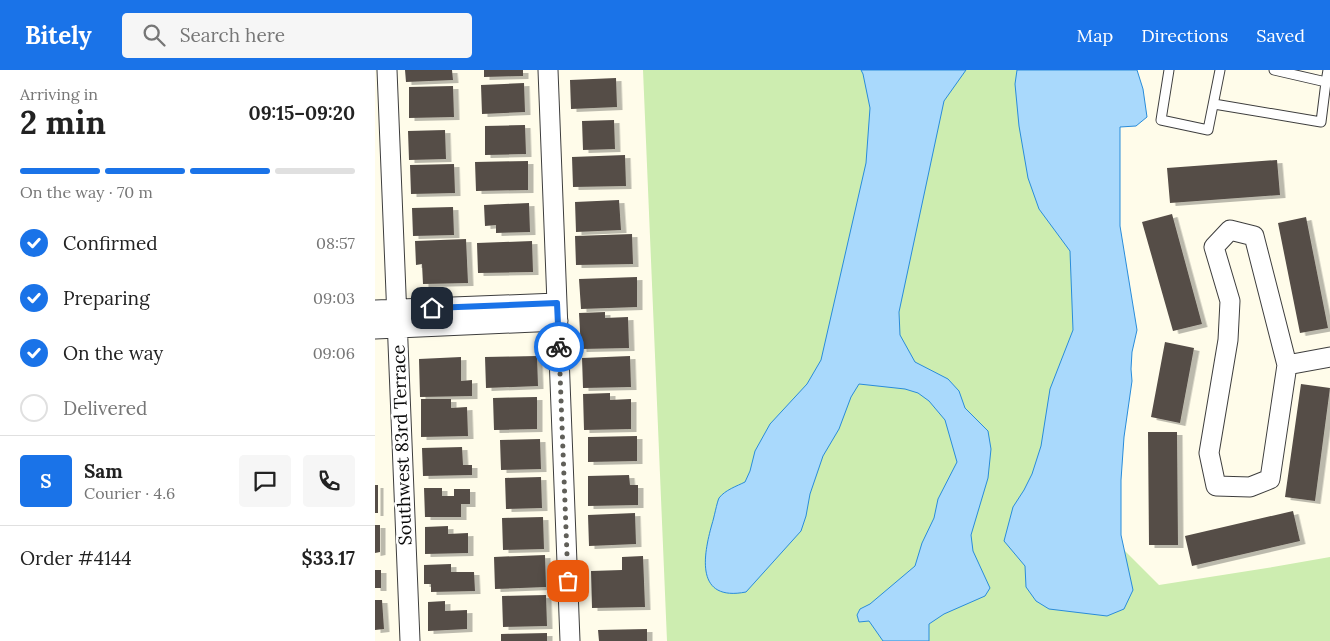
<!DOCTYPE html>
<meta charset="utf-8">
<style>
body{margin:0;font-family:Lora,serif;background:#f6f6f6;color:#222;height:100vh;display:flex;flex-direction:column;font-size:19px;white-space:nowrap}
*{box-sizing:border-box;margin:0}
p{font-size:16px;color:#767676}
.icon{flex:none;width:28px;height:28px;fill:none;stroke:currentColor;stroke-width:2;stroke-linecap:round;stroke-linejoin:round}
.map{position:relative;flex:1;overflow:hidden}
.panel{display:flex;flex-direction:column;background:#fff;width:375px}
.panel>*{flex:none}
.pin{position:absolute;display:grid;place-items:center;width:42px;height:42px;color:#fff;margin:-21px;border-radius:10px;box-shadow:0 2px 8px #0006}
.courier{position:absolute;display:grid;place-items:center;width:50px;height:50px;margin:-25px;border:4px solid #1a73e8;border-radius:50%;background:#fff;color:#222;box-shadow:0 1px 6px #0007}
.summary em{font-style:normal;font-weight:700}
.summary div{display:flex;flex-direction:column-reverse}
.summary{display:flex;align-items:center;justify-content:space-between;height:85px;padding:0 20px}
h1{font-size:32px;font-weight:700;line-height:38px}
.bar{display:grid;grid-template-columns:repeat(4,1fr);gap:8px 5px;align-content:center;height:60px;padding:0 20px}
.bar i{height:6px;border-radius:4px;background:#e0e0e0}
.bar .selected{background:#1a73e8}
.bar p{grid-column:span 4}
.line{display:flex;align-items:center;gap:12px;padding:0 20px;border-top:1px solid #e0e0e0}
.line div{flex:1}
.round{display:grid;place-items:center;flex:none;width:52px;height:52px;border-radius:5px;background:#f6f6f6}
ol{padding:0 20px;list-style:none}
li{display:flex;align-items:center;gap:15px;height:55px}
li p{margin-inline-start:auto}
li .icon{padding:5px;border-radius:50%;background:#1a73e8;color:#fff;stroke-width:4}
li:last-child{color:#767676}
li i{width:28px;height:28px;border:2px solid #e0e0e0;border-radius:50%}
header{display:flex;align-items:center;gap:30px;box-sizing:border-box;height:70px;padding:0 25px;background:#1a73e8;color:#fff}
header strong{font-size:24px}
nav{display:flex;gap:28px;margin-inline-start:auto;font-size:18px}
.search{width:350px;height:45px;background:#f6f6f6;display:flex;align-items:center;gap:12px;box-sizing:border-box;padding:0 18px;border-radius:5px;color:#767676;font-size:19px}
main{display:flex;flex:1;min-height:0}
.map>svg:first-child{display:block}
.green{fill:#cdedb0}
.water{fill:#a9d9fc;stroke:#298cda}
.building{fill:#554d47;filter:url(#shadow)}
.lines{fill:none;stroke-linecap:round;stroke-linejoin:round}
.service-casing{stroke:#3e3e3e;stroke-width:11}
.minor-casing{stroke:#3e3e3e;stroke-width:21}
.service{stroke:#fff;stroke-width:9}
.minor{stroke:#fff;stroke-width:19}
.done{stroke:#605f59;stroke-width:5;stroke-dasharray:0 9}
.route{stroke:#1a73e8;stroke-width:6}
.labels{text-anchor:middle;stroke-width:5;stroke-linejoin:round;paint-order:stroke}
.street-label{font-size:18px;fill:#0b0b0b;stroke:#fff}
</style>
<header>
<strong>Bitely</strong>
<div class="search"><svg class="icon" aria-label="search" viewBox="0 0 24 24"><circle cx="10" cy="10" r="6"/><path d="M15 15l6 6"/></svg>Search here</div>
<nav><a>Map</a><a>Directions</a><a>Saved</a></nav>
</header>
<main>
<section class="panel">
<div class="summary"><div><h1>2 min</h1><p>Arriving in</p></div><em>09:15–09:20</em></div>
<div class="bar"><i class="selected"></i><i class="selected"></i><i class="selected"></i><i></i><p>On the way · 70 m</p></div>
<ol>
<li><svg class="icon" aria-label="check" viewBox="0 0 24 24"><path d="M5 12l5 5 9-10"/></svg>Confirmed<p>08:57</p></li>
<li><svg class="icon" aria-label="check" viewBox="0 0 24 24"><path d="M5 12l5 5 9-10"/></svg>Preparing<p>09:03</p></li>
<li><svg class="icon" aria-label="check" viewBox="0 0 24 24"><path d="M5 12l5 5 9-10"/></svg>On the way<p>09:06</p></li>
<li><i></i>Delivered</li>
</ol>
<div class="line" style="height:90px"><b class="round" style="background:#1a73e8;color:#fff">S</b><div><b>Sam</b><p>Courier · 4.6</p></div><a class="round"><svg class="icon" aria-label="chat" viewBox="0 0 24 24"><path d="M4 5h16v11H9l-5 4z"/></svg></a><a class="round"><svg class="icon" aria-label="phone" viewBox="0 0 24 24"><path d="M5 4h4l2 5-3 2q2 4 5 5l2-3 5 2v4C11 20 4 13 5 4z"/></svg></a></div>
<div class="line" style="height:65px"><div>Order #4144</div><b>$33.17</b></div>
</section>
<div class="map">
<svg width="955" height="571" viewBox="0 0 955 571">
<defs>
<filter id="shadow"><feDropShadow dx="5.5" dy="3" stdDeviation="0" flood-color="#0004"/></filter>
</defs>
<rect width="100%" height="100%" fill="#fffcea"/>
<path class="green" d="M268 0H705L729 460 784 515 892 498 955 487V571H292Z"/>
<path class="water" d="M486 0H591L569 31 524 242 525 265 540 292 573 309 584 321 590 338 613 361 616 379 613 408 596 465 598 481 615 518 610 526 569 544 554 554V571H508L494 551 484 552 482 545 485 539 495 534 540 496 547 473 559 448 563 429 582 392 570 350 554 331 543 323 530 319 484 314 476 327 464 359 448 386 435 424 431 446 426 461 371 522C320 532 328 486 337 454 339 448 342 432 344 428 350 420 362 416 370 412L375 401 380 381 395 354 432 314 446 290 491 93 495 38 488 4Z
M642 0H762L768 19 772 47 761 56 745 57V156L762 260 757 282 756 299 757 311 749 367 746 410V465L758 520 749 539 732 546 674 539 661 531 651 517 650 496 629 471 638 437 649 420 657 404 666 376 675 319 698 260 695 181 664 139 653 108 644 56 640 14Z"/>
<path class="building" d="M30 0H77L78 10 31 12Z
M109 0H148V6L109 7Z
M241 8 242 37 196 39 195 10Z
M149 13 150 42 107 44 106 15Z
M78 16 79 47 34 48V17Z
M239 50 240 79 208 80 207 51Z
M150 55 151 84 110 85V56Z
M70 60 71 89 34 90 33 61Z
M250 85 251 116 198 117 197 87Z
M902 90 905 125 795 133 792 98Z
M153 91V120L101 121 100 92Z
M79 94 80 123 36 124 35 95Z
M244 130 246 160 201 162 200 132Z
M154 133 155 162 121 163V155L110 156 109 135Z
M78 137 79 165 38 166 37 138Z
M797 144 827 254 798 261 767 152Z
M931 147 953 258 925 263 903 153Z
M257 164 258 194 201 195 200 166Z
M91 169 93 213 48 214 47 194 41 195 40 171Z
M157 171 158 202 103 203 102 173Z
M262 207V237L206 239 204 209Z
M230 242V248L253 247 254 278 206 279 204 243Z
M790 272 819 278 805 353 776 347Z
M162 286 163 316 111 318 110 287Z
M255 286 256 317 208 318 207 288Z
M86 287V311L97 310V326L45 327 44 289Z
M926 314 955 318 940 431 910 427Z
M235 323V330L256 329V359L209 360 208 324Z
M162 327V359L119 360 118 328Z
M46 329H76V338L92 337 93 366 46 367Z
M773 362H802L803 475H774Z
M262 366V391L213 392V367Z
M165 369 166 399 126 400 125 370Z
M87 377 88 395H97V405L48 406 47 378Z
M254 405 255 415H263V435L213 436V406Z
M166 407 167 438 131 439 130 408Z
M0 415H3V443H0Z
M49 418H67V426H79V419H95V434H86V447H50Z
M918 441 925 471 817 496 810 466Z
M260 443 261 474 214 476 213 445Z
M168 447 169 479 128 480 127 448Z
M0 455H5V482L0 483Z
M73 456V464L93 463V483L50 484V457Z
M170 485 171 517 120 519 119 487Z
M268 486 270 537 217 538 216 501 247 500V487Z
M76 494V502H99L100 521 56 522V514H49V495Z
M0 500H6V518H0Z
M171 525 172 556 128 557 127 526Z
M0 530H7L9 559 0 560Z
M70 531V541L92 540V559L53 561V532Z
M272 559V571H224L223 560Z
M172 563V571H126V564Z"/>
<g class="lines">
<defs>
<path id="service" d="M794 0 786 50 833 60 845 0
M951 12 953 0
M839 34 946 52 951 12 899 0"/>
<path id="minor" d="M12 0 35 571
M173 0 195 571
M855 160 879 166 912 295 895 409 875 417 841 416 834 383 853 270 855 231 839 177Z
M0 240 182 233
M0 259 183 251
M912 295 955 287"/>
</defs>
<use href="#service" class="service-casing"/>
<use href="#minor" class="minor-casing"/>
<use href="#service" class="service"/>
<use href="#minor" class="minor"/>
</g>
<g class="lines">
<path class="done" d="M184 277 193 511"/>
<path class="route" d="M57 238 182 233 184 277"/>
</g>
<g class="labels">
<g class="street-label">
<text transform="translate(27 375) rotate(-92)" y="6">Southwest 83rd Terrace</text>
</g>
</g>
</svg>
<div class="pin" style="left:193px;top:511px;background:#ea580c"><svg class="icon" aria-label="bag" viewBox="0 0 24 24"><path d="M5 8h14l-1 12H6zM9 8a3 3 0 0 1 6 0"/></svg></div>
<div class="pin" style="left:57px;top:238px;background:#1f2937"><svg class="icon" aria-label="home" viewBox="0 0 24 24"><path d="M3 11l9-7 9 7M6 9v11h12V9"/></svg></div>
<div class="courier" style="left:184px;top:277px"><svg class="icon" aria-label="bike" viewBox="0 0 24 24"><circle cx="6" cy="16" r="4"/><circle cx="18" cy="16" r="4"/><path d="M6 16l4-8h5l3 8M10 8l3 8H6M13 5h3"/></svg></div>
</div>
</main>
